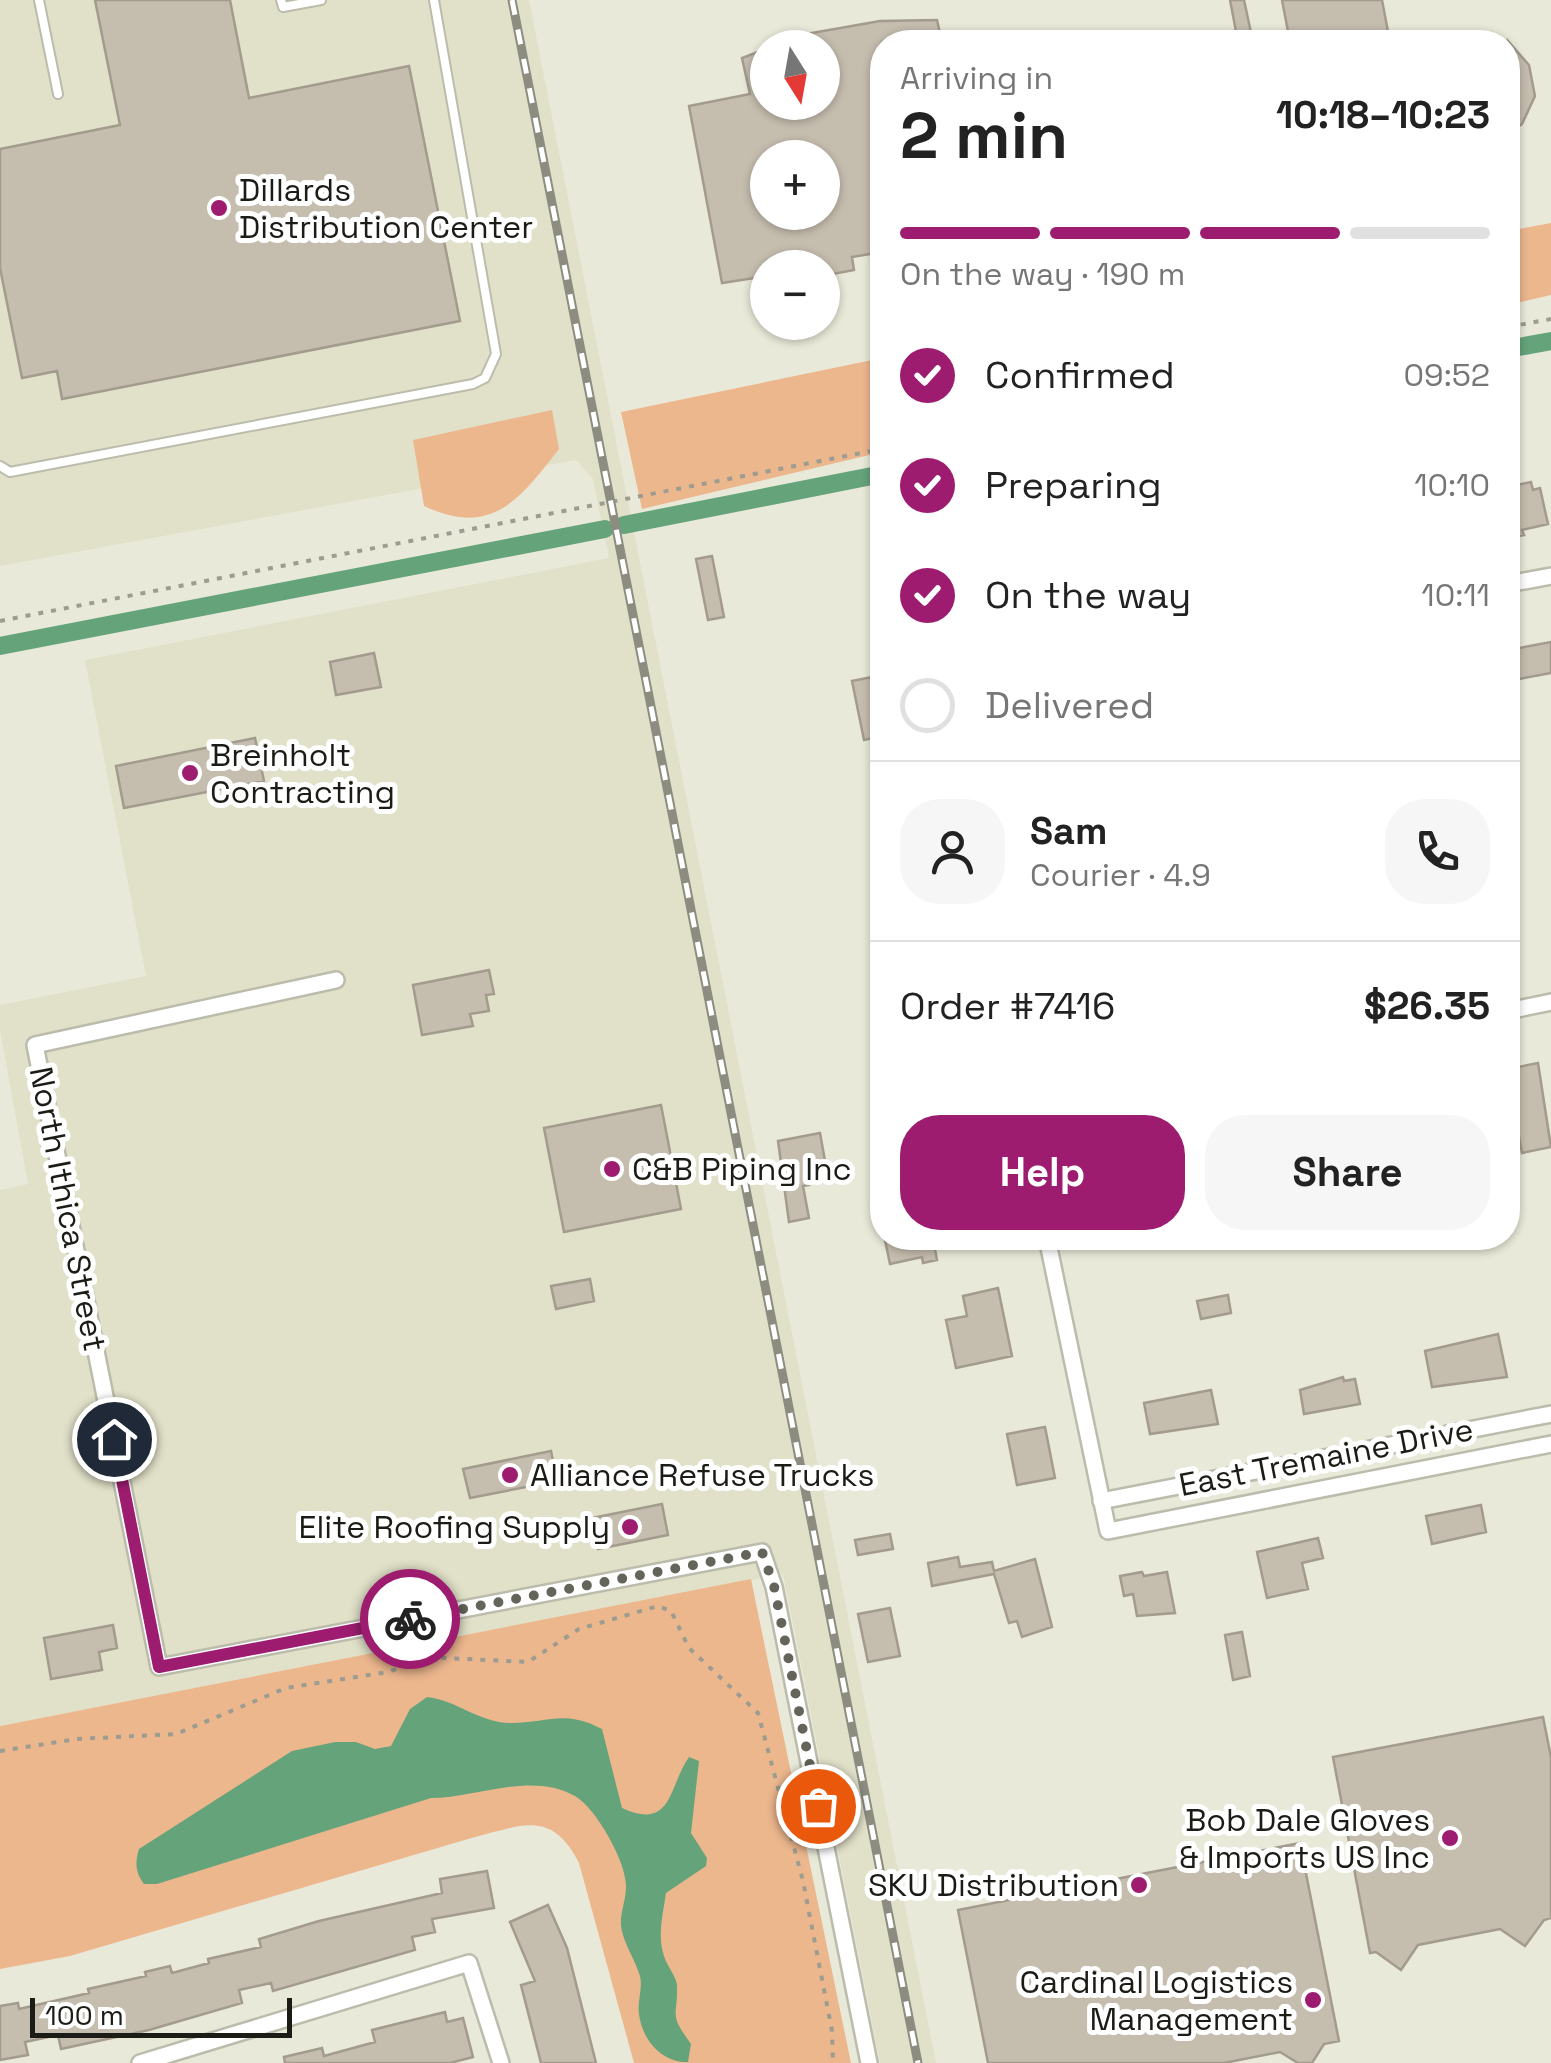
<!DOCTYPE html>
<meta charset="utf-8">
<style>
body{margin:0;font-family:"Space Grotesk",sans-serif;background:#f6f6f6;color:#222;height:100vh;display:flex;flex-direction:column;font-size:38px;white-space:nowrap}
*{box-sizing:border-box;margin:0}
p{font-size:32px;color:#767676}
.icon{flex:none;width:55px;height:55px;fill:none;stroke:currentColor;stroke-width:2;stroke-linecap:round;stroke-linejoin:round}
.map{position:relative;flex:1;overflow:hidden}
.sheet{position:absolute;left:870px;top:30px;width:650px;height:1220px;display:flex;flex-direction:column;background:#fff;border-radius:40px;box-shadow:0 2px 8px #0004}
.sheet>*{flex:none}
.needle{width:65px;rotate:169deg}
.fabs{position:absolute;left:750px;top:30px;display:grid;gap:20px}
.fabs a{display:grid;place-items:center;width:90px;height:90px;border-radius:50%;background:#fff;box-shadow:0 2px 8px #0004;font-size:50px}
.scale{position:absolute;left:30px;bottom:25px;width:262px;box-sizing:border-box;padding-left:10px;border:5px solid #1c1c16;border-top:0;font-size:28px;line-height:35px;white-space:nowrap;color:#1c1c16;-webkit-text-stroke:8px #fff;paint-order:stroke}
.pin{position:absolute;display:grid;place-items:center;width:85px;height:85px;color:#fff;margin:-42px;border:5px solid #fff;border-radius:50%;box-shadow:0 2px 10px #0007}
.courier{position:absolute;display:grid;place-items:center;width:100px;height:100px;margin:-50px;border:8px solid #9d1c6f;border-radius:50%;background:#fff;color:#222;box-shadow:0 2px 12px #0007}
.overview em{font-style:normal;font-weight:800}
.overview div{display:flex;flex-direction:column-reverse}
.overview{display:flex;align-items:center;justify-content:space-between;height:170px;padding:0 30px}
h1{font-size:65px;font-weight:800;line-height:75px}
.bar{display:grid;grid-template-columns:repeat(4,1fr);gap:15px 10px;align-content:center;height:120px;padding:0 30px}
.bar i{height:12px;border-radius:8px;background:#e0e0e0}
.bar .active{background:#9d1c6f}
.bar p{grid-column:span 4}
.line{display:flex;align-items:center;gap:25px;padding:0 30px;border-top:2px solid #e0e0e0}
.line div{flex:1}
.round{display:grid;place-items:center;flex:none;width:105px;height:105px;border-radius:40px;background:#f6f6f6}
ol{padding:0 30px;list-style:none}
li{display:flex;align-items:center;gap:30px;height:110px}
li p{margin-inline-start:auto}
li .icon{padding:10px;border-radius:50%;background:#9d1c6f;color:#fff;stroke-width:4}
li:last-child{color:#767676}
li i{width:55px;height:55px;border:5px solid #e0e0e0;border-radius:50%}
.action{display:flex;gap:20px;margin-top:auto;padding:20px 30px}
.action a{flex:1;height:115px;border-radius:40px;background:#9d1c6f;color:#fff;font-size:40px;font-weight:800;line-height:115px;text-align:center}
.action a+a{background:#f6f6f6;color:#222}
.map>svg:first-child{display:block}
.built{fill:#e1e1c9}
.green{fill:#edb78e}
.water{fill:#65a37b}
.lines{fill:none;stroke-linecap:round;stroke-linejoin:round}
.canal{stroke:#65a37b;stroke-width:18}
.building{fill:#c5bdae;stroke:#a39b8d;stroke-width:2.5;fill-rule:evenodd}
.lane-casing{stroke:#bcbcac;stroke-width:12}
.street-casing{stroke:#bcbcac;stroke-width:20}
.path{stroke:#9c9c90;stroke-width:4;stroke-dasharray:5 8;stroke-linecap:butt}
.lane{stroke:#fff;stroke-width:8}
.street{stroke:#fff;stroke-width:15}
.rail-casing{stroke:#8c8c81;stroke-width:9}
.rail{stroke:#fff;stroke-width:5;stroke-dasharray:15;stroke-linecap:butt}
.done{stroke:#64645a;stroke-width:10;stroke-dasharray:0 18}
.route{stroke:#9d1c6f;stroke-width:12}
.poi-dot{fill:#9d1c6f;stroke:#fff;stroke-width:4}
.labels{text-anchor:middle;stroke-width:10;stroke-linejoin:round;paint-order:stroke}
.poi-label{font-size:32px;fill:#1c1c16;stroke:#fff;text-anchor:start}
.street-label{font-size:32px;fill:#1c1c16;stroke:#fff}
</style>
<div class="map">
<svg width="1551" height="2063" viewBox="0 0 1551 2063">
<rect width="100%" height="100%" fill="#e9e9d9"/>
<path class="built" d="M0 0H529L936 2063H880L783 1574 0 1726V1190L28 1184 0 1030V1005L146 976 85 660 609 558 593 479 576 460 0 566Z"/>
<path class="green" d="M1551 223V295L1508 305V231Z
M882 358V452L642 509 621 412Z
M552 410 559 449C520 499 492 538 424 506L413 440Z
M751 1579 851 2063H634L579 1863C552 1811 525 1824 475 1837L70 1956 0 1969V1726Z"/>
<path class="water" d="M427 1697C456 1700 480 1723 510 1723 548 1723 564 1709 602 1729L622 1808C673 1831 668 1787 689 1757L699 1761 691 1833 707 1858 706 1866 666 1893C663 1914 657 1935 664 1956 667 1966 676 1976 677 1985 678 2019 668 2012 691 2044L688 2062C662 2063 642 2040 639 2014 637 2001 643 1989 640 1976 635 1959 623 1943 621 1926 620 1913 626 1900 626 1887 627 1863 596 1808 575 1796 531 1771 477 1798 431 1798L157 1884H144C135 1872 135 1862 139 1849L292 1751 335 1742H356L375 1749 391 1746 410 1709Z"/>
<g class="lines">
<path class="canal" d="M1508 349 1551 341
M624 525 882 474
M0 646 605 529"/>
</g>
<path class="building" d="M95 0H230L249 98 409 66 460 321 62 399 57 371 22 378 0 268V149L120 125Z
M1230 0H1244L1253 42H1238Z
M1282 0H1382L1390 42H1306V39L1290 42Z
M937 20 942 42H882V252L852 257 854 270 822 276V268H768V276L722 283 689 106 750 94 742 58 768 48V102H822V48L777 44 812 33 880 21ZM768 158H822V212H768Z
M1508 41 1529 65 1535 96 1522 124 1508 135Z
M1531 482 1533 490 1540 488 1548 524 1522 530 1524 535 1508 538V487Z
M712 556 724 617 708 620 696 559Z
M1551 642V673L1508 681V650Z
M374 653 381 687 336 695 330 662Z
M882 675V736L864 740 852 681Z
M255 738 264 781 124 808 116 766Z
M489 970 494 994 486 995 489 1011 470 1014 473 1026 422 1035 413 985Z
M1538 1063 1551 1147 1522 1153 1511 1093 1508 1094V1069Z
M661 1105 681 1209 564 1232 544 1128Z
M820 1133 825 1161 805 1164 809 1185 803 1186 809 1218 789 1222 778 1141Z
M898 1238H920V1241L933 1239 937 1260 923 1263 922 1257 890 1264 885 1240Z
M590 1279 594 1301 556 1309 551 1286Z
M998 1288 1012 1356 956 1368 946 1320 967 1316 963 1296Z
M1228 1295 1231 1313 1201 1319 1197 1301Z
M1498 1334 1507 1377 1432 1387 1425 1351Z
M1343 1377 1344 1381 1355 1379 1360 1404 1304 1414 1300 1390Z
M1211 1390 1218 1424 1150 1434 1144 1403Z
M1045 1427 1055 1478 1017 1485 1007 1434Z
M551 1451 557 1481 470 1498 463 1469Z
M662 1504 668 1535 598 1549 592 1518Z
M1481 1505 1486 1532 1432 1544 1426 1516Z
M890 1534 893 1549 858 1555 855 1540Z
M1318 1538 1323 1558 1302 1563 1308 1589 1267 1598 1257 1552Z
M958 1557 960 1567 992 1562 994 1571 1035 1559 1052 1627 1022 1637 1017 1621 1009 1623 994 1574 932 1586 928 1563Z
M1142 1572 1144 1576 1167 1572 1175 1613 1137 1616 1133 1594 1124 1596 1120 1576Z
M890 1608 900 1656 868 1662 858 1614Z
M113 1625 117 1648 99 1652 102 1670 51 1679 44 1638Z
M1242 1632 1250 1676 1233 1680 1225 1635Z
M1543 1717 1551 1757V1918L1544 1920 1525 1946 1500 1929 1418 1945 1401 1970 1376 1952 1370 1953 1333 1757Z
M1300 1843 1339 2041 1324 2044 1312 2063H1298L1280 2052 1224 2063H988L958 1910Z
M487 1871 494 1908 432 1919 435 1932 412 1937 415 1950 273 1991 271 1983 239 1990 242 2003 149 2030 61 2049 58 2035 25 2042 28 2055 0 2060V2006L18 2003 19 2009 89 1993 88 1989 146 1976 145 1972 170 1966 172 1973 209 1963 208 1959 261 1947 259 1939 319 1921 442 1893 440 1879Z
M548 1905 567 1948 596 2063H541L521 1985 535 1981 510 1922Z
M445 2012 447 2022 463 2018 473 2057 450 2063H285L284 2057 322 2048 324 2056 375 2042 372 2030Z"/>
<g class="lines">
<defs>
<path id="lane" d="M39 0 58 94
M281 0 283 7 321 0
M0 466 10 472 473 384 485 378 496 354 434 0"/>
<path id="street" d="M1508 584 1551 576
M336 980 35 1045 159 1667 762 1552 774 1587 869 2063
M1508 1011 1551 1002
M1047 1238 1108 1531 1551 1444
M1101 1501 1551 1414
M140 2063 469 1963 501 2063"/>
</defs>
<use href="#lane" class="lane-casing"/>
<use href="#street" class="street-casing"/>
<path class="path" d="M1508 327 1551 319
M0 621 882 449
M0 1751 77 1739 176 1734 286 1688 388 1672 418 1661 444 1658 528 1662 579 1629 658 1606 671 1611 689 1648 758 1713 803 1881 832 2031 833 2063"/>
<use href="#lane" class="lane"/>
<use href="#street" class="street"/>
<defs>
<path id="rail" d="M512 0 918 2063"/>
</defs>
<use href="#rail" class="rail-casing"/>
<use href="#rail" class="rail"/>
</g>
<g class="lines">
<path class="done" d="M410 1619 762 1552 774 1586 818 1806"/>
<path class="route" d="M114 1439 159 1667 410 1619"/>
</g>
<g class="poi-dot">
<circle cx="219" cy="208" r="10"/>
<circle cx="190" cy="773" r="10"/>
<circle cx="612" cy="1169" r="10"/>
<circle cx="510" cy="1475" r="10"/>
<circle cx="630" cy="1527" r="10"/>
<circle cx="1450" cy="1838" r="10"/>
<circle cx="1139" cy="1885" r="10"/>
<circle cx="1313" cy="2000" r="10"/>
</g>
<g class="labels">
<g class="poi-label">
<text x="239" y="201">Dillards<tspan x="239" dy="37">Distribution Center</tspan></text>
<text x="210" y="766">Breinholt<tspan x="210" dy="37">Contracting</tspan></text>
<text x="632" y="1180">C&amp;B Piping Inc</text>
<text x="530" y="1486">Alliance Refuse Trucks</text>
<text x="610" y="1538" text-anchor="end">Elite Roofing Supply</text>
<text x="1430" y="1831" text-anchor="end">Bob Dale Gloves<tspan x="1430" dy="37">&amp; Imports US Inc</tspan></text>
<text x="1119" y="1896" text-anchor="end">SKU Distribution</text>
<text x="1293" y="1993" text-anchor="end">Cardinal Logistics<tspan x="1293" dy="37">Management</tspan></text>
</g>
<g class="street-label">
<text transform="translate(68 1209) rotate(79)" y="11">North Ithica Street</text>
<text transform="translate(1326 1457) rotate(-11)" y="11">East Tremaine Drive</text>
</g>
</g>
</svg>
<div class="fabs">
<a><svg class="needle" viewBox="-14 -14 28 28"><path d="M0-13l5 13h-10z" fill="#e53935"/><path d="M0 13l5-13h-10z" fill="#767676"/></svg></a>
<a>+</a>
<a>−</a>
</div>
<div class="scale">100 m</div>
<div class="pin" style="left:818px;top:1806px;background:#ea580c"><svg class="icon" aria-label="bag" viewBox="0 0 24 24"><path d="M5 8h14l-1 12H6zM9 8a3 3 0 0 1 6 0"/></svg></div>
<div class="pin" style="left:114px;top:1439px;background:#1f2937"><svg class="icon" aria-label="home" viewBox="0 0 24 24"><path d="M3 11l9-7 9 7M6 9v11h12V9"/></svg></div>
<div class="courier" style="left:410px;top:1619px"><svg class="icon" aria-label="bike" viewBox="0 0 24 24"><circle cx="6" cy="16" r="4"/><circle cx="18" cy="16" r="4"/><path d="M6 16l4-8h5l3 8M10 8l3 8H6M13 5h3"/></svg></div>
<section class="sheet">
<div class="overview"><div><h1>2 min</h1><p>Arriving in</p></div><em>10:18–10:23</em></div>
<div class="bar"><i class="active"></i><i class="active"></i><i class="active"></i><i></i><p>On the way · 190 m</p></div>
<ol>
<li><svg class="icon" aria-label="check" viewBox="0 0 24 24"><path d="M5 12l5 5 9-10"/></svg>Confirmed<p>09:52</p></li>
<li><svg class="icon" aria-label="check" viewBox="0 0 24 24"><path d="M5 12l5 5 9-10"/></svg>Preparing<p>10:10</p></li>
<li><svg class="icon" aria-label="check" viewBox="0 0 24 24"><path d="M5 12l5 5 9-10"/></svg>On the way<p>10:11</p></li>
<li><i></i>Delivered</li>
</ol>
<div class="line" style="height:180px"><a class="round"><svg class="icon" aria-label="person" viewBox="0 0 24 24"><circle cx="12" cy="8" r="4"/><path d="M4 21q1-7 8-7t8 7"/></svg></a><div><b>Sam</b><p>Courier · 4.9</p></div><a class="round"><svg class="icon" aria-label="phone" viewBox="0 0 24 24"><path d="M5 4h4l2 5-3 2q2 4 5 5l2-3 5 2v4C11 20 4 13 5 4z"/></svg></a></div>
<div class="line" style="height:130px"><div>Order #7416</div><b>$26.35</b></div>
<div class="action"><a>Help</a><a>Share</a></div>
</section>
</div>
